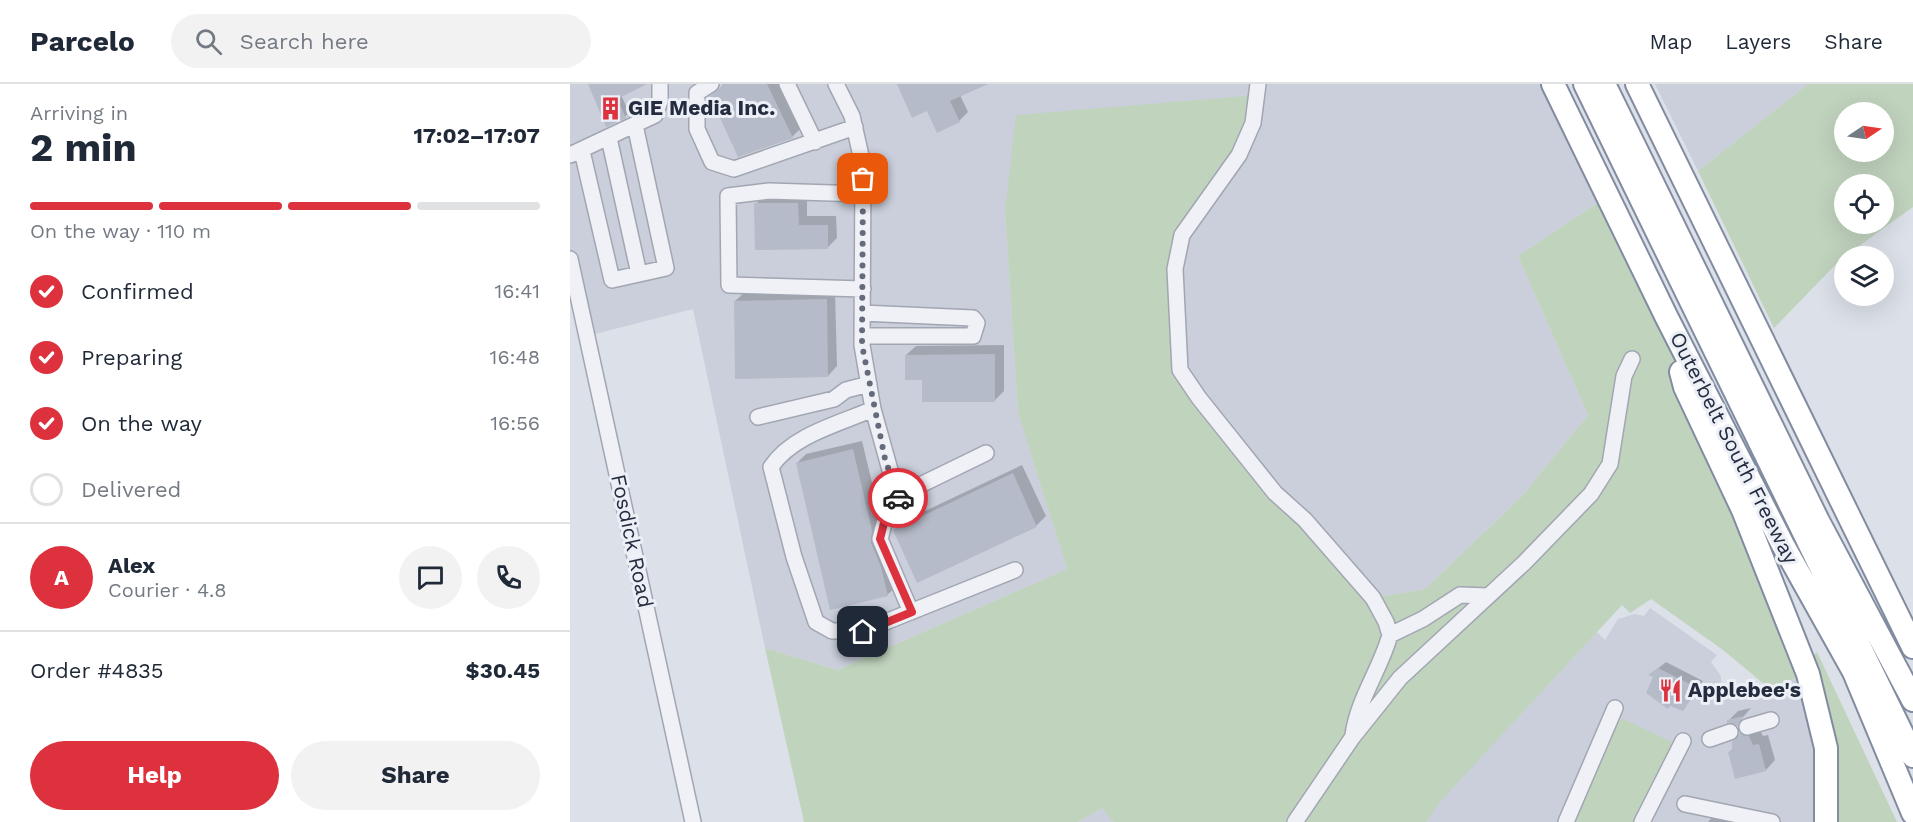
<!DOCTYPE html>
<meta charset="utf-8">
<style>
body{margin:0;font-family:"Work Sans",sans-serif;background:#f2f2f3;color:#1f2937;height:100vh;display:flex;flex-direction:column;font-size:22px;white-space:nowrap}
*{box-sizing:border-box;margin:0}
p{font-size:20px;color:#747a83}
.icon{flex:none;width:33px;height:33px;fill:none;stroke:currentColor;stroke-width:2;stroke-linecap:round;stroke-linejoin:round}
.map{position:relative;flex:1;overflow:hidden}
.side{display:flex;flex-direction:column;background:#fff;width:570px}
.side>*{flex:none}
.needle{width:39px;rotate:77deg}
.controls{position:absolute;left:1264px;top:18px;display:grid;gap:12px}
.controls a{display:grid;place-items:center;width:60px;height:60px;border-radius:50%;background:#fff;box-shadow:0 6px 24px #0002;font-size:30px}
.pin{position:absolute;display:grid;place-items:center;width:51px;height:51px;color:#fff;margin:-26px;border-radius:12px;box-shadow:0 3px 9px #0006}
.courier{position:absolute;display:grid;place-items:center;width:60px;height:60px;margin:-30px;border:4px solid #dd323d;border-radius:50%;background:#fff;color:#222;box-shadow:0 2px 8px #0007}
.summary em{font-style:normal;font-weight:700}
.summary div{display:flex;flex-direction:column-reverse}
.summary{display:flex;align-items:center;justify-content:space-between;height:102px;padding:0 30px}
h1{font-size:39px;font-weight:700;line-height:45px}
.bar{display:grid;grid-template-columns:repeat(4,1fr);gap:9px 6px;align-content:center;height:72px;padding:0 30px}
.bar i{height:8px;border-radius:4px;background:#e0e1e3}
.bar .active{background:#dd323d}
.bar p{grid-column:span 4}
.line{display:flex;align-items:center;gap:15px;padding:0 30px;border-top:2px solid #e0e1e3}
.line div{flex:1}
.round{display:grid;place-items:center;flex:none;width:63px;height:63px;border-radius:32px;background:#f2f2f3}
ol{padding:0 30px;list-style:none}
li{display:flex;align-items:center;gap:18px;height:66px}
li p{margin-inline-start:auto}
li .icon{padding:6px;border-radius:50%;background:#dd323d;color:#fff;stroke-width:4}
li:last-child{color:#747a83}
li i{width:33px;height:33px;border:3px solid #e0e1e3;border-radius:50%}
.action{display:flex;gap:12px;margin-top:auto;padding:12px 30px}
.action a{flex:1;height:69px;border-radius:36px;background:#dd323d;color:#fff;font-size:24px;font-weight:700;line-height:69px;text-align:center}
.action a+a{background:#f2f2f3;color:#1f2937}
header{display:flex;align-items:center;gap:36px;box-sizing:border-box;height:84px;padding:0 30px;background:#fff;border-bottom:2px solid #e0e1e3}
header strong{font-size:28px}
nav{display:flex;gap:33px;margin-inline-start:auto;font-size:21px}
.search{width:420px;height:54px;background:#f2f2f3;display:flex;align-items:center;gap:15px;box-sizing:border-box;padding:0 21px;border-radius:33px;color:#747a83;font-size:22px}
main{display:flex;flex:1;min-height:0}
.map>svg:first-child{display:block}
.built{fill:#cacfdb}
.green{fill:#c0d3bd;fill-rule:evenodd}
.shadow{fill:#0003}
.building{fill:#b6bbc9}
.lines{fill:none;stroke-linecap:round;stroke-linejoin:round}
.minor-casing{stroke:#a1a6b2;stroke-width:18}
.highway-casing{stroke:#828ca1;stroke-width:26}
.minor{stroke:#f0f1f6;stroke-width:15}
.highway{stroke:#fff;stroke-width:22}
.done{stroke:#646b7b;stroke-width:6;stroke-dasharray:0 10.8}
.route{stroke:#dd323d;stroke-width:8}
.labels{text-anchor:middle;stroke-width:6;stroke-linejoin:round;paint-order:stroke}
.poi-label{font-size:21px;font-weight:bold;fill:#242c40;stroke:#eceff6;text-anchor:start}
.street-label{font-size:21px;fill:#242c40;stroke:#eceff6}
</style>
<header>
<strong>Parcelo</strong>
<div class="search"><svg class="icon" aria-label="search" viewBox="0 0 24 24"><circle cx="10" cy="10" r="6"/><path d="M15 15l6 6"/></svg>Search here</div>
<nav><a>Map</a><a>Layers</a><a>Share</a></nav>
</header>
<main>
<section class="side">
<div class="summary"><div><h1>2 min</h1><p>Arriving in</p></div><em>17:02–17:07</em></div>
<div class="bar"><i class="active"></i><i class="active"></i><i class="active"></i><i></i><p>On the way · 110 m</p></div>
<ol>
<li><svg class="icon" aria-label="check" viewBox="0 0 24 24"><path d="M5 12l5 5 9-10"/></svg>Confirmed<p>16:41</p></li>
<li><svg class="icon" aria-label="check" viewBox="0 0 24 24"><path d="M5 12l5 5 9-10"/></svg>Preparing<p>16:48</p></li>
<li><svg class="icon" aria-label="check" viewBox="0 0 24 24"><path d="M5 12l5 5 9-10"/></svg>On the way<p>16:56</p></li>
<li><i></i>Delivered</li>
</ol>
<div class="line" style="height:108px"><b class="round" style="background:#dd323d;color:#fff">A</b><div><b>Alex</b><p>Courier · 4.8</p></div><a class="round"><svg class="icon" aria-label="chat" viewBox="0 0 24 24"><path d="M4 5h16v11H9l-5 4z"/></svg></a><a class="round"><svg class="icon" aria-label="phone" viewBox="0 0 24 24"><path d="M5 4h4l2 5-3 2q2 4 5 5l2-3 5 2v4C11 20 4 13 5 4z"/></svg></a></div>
<div class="line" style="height:78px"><div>Order #4835</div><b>$30.45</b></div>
<div class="action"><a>Help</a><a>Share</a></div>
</section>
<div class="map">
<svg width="1343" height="738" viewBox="0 0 1343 738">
<rect width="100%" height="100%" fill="#dce0e8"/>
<path class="built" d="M0 0H983L1038 112 948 172 1018 331 952 412 855 505 803 514 435 127 448 327 497 485 267 586 195 564 123 225 17 252 0 179Z
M1085 0H1238L1128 87Z
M1080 524 1147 571 1141 578 1151 592V603L1147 613 1197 602 1200 604 1230 593 1245 643 1248 738H856L868 719 1027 548 1035 556 1048 535 1065 530 1074 532Z
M532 724 543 738H508Z"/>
<path class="green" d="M1238 0H1343V123L1271 175 1204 244 1128 87ZM1314 28V68H1275V28ZM1314 100V140H1275V100Z
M688 11 683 39 612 151 610 286 803 514 855 505 952 412 1018 331 948 172 1038 112 1238 590 1199 604 1153 566 1081 515 1060 529 1052 521 869 719 856 738H543L532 724 508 738H234L195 564 267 586 497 485 448 328 435 127 446 31Z
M1247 568 1327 738H1264C1273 681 1259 627 1242 573Z
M1053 635 1119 666 1081 738H1003L1020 706V697L1045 638Z"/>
<path class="shadow" d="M20 0H73L51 11 59 28 55 33Z
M154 0H211L231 44 222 53 142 13Z
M328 0H414L390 11 398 28 389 37 358 25Z
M195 110H237V132H266L267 154 257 164 186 120Z
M265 206 267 282 258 292 165 217 175 208Z
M434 261V307L425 316 353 294 336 271 346 262Z
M292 357 327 502 317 511 227 379 236 370Z
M452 381 476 432 467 441 348 497 324 446 334 437Z
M1096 578 1133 597 1113 626 1081 590Z
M1181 624 1167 640 1158 637 1168 627Z
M1180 641 1188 643 1193 652 1198 651 1205 676 1196 686 1160 668Z
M1146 729 1192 738H1138Z"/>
<path class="building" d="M18 0H77L47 15 56 34 36 43Z
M155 0H197L223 54 168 73 140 12Z
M327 0H418L380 17 390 38 367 49 357 27 342 34Z
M184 119H228L229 141H258V165L185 166Z
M257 215 258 293 165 295 164 217Z
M425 270V318H352V296H335V271Z
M283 365 302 446 301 459 311 483 318 512 260 526 226 379Z
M443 389 467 443 347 499 323 446Z
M1088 584 1128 604 1113 627 1100 622 1098 625 1076 609 1083 593 1078 591Z
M1174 632 1167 642 1157 639V636Z
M1170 649 1179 652 1183 661 1189 660 1196 687 1165 695 1158 668 1162 667V658Z"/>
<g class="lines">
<defs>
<path id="minor" d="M141 0 127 9V45L142 78 164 85 285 43
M217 0 245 58
M266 0 282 32 293 81 292 261 303 325 325 404 332 409 340 406 416 369
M688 0 683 39 669 71 612 151 605 185 610 286 629 314 705 409 735 436 803 514 816 538 820 551
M39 54 69 190
M12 67 42 196 96 184 65 41
M0 71 85 31 90 17V0
M0 175 123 738
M293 205 159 201 158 112 199 107 293 110
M292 252H403L407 239 403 234 292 229
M303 325C269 340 222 351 201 383L224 473 246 538 262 547H293L445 486
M188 333 264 315 276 306 299 300
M332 409 315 436 310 455 341 528
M1177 643 1201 636
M783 651C788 615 810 586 820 551L853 535 890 511 918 512
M1140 655 1160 648
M1115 720 1202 738
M725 738 782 654 830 594 954 479 1021 410 1040 380 1054 292 1062 275
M996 738 1045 624
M1072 738 1113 657"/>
<path id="highway" d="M983 0 1097 234 1213 461 1284 588 1343 729
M1015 0 1343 672
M1034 0 1248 437 1343 616
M1067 0 1343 563
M1111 288 1115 303 1173 426 1238 590 1256 664V738"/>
</defs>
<use href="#minor" class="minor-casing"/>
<use href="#highway" class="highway-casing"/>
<use href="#minor" class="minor"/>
<use href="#highway" class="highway"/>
</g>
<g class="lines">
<path class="done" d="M293 95 292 261 315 375 325 404 332 409 328 414"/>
<path class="route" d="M293 548 342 528 310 455 315 435 328 414"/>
</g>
<defs>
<symbol id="building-bare" viewBox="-9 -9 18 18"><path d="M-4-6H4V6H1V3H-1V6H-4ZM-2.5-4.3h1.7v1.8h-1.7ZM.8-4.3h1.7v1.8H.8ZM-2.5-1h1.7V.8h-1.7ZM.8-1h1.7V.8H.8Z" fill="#dd323d" stroke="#eceff6" stroke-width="2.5" paint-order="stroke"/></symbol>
<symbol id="restaurant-bare" viewBox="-9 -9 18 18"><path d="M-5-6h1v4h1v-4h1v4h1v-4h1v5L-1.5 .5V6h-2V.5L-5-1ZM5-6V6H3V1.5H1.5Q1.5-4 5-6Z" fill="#dd323d" stroke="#eceff6" stroke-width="2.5" paint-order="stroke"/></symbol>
</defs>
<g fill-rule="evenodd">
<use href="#building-bare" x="24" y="8" width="33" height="33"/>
<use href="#restaurant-bare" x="1084" y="590" width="33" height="33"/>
</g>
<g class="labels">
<g class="poi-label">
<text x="58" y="31">GIE Media Inc.</text>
<text x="1118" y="613">Applebee's</text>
</g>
<g class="street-label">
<text transform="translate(1164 364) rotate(63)" y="7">Outerbelt South Freeway</text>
<text transform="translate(62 457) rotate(78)" y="7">Fosdick Road</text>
</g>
</g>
</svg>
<div class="controls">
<a><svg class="needle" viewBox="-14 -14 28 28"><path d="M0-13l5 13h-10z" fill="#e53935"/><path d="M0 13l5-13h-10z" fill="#747a83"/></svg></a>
<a><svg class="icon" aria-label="locate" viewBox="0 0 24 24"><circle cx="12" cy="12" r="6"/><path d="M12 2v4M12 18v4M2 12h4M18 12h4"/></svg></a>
<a><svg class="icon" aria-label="layers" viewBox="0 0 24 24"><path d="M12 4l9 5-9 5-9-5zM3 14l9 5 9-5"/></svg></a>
</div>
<div class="pin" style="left:293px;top:95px;background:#ea580c"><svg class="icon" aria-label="bag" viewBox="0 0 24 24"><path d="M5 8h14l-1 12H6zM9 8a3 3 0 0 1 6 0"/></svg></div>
<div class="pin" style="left:293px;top:548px;background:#1f2937"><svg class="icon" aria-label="home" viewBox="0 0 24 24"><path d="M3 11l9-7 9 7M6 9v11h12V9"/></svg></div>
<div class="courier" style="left:328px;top:414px"><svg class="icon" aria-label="car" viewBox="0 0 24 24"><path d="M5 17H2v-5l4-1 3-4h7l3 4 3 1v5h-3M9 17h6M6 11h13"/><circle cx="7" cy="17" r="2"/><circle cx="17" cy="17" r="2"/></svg></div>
</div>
</main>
